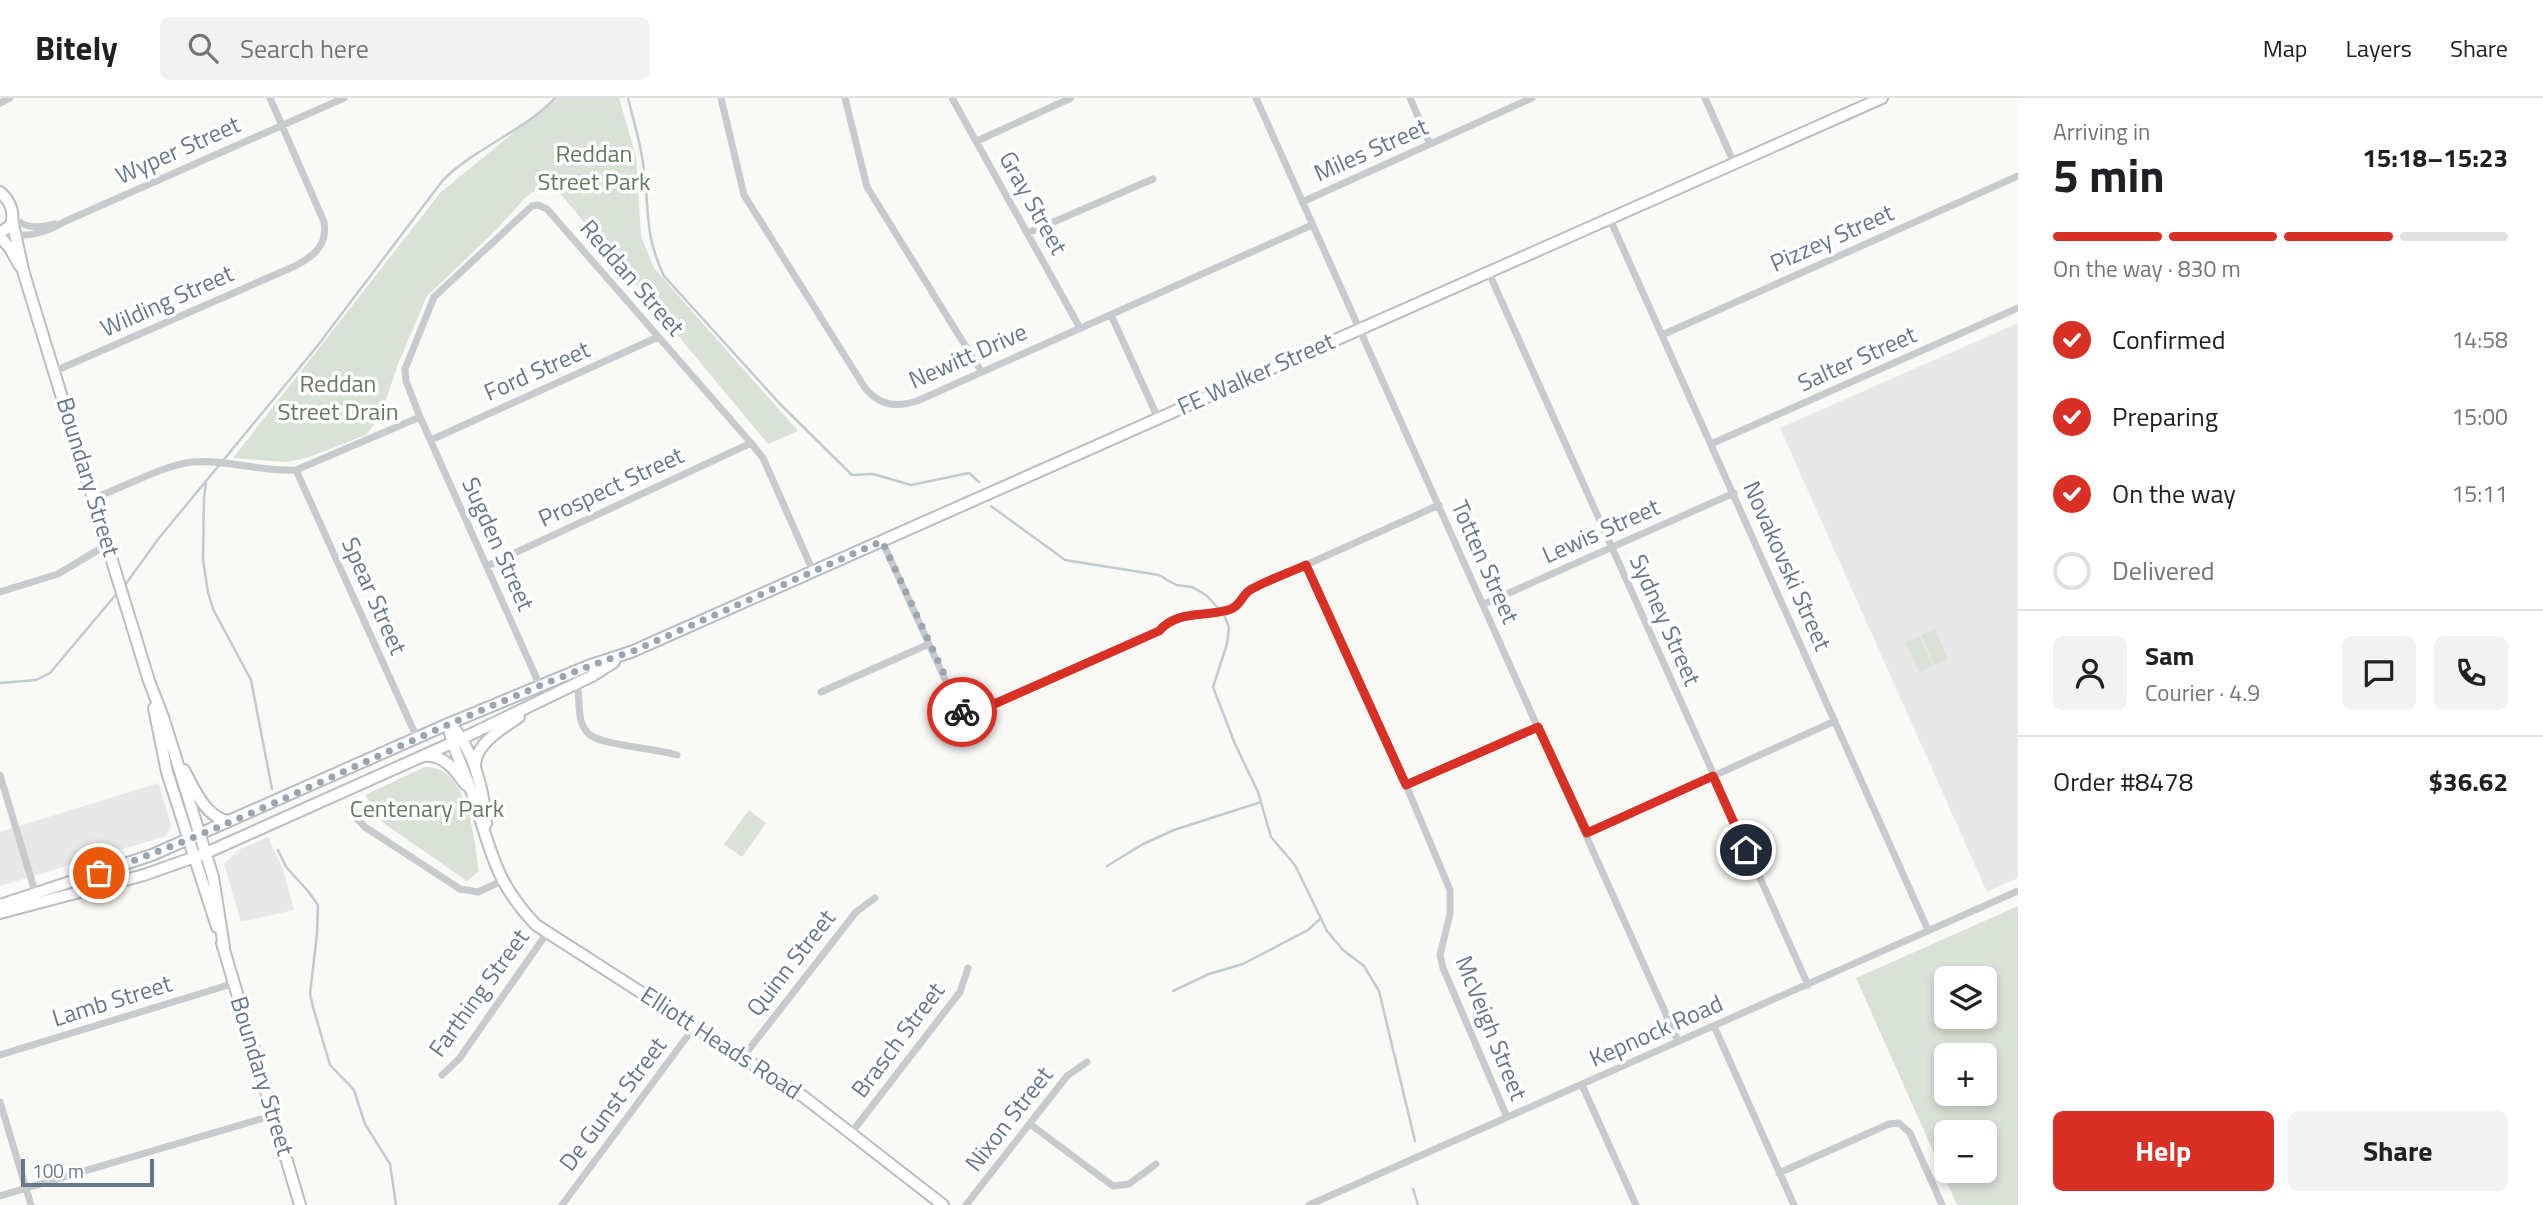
<!DOCTYPE html>
<meta charset="utf-8">
<style>
body{margin:0;font-family:"Titillium Web",sans-serif;background:#f2f2f2;color:#202124;height:100vh;display:flex;flex-direction:column;font-size:26px;white-space:nowrap}
*{box-sizing:border-box;margin:0}
p{font-size:23px;color:#757577}
.icon{flex:none;width:38px;height:38px;fill:none;stroke:currentColor;stroke-width:2;stroke-linecap:round;stroke-linejoin:round}
.map{position:relative;flex:1;overflow:hidden}
.side{display:flex;flex-direction:column;background:#fff;width:525px}
.side>*{flex:none}
.controls{position:absolute;left:1934px;top:868px;display:grid;gap:14px}
.controls a{display:grid;place-items:center;width:63px;height:63px;border-radius:10px;background:#fff;box-shadow:0 4px 10px #0003;font-size:35px}
.scale{position:absolute;left:21px;bottom:18px;width:133px;box-sizing:border-box;padding-left:7px;border:4px solid #667889;border-top:0;font-size:19px;line-height:24px;white-space:nowrap;color:#667889;-webkit-text-stroke:5px #fff;paint-order:stroke}
.pin{position:absolute;display:grid;place-items:center;width:60px;height:60px;color:#fff;margin:-30px;border:4px solid #fff;border-radius:50%;box-shadow:0 2px 7px #0007}
.courier{position:absolute;display:grid;place-items:center;width:70px;height:70px;margin:-35px;border:5px solid #d93025;border-radius:50%;background:#fff;color:#222;box-shadow:0 2px 9px #0007}
.headline em{font-style:normal;font-weight:700}
.headline div{display:flex;flex-direction:column-reverse}
.headline{display:flex;align-items:center;justify-content:space-between;height:119px;padding:0 35px}
h1{font-size:46px;font-weight:700;line-height:52px}
.bar{display:grid;grid-template-columns:repeat(4,1fr);gap:10px 7px;align-content:center;height:84px;padding:0 35px}
.bar i{height:9px;border-radius:5px;background:#e0e0e0}
.bar .selected{background:#d93025}
.bar p{grid-column:span 4}
.line{display:flex;align-items:center;gap:18px;padding:0 35px;border-top:2px solid #e0e0e0}
.line div{flex:1}
.round{display:grid;place-items:center;flex:none;width:74px;height:74px;border-radius:10px;background:#f2f2f2}
ol{padding:0 35px;list-style:none}
li{display:flex;align-items:center;gap:21px;height:77px}
li p{margin-inline-start:auto}
li .icon{padding:7px;border-radius:50%;background:#d93025;color:#fff;stroke-width:4}
li:last-child{color:#757577}
li i{width:38px;height:38px;border:4px solid #e0e0e0;border-radius:50%}
.cta{display:flex;gap:14px;margin-top:auto;padding:14px 35px}
.cta a{flex:1;height:80px;border-radius:10px;background:#d93025;color:#fff;font-size:28px;font-weight:700;line-height:80px;text-align:center}
.cta a+a{background:#f2f2f2;color:#202124}
header{display:flex;align-items:center;gap:42px;box-sizing:border-box;height:98px;padding:0 35px;background:#fff;border-bottom:2px solid #e0e0e0}
header strong{font-size:33px}
nav{display:flex;gap:38px;margin-inline-start:auto;font-size:24px}
.search{width:490px;height:63px;background:#f2f2f2;display:flex;align-items:center;gap:18px;box-sizing:border-box;padding:0 24px;border-radius:10px;color:#757577;font-size:26px}
main{display:flex;flex:1;min-height:0}
.map>svg:first-child{display:block}
.built{fill:#e7e8e7}
.green{fill:#dae1d7;fill-rule:evenodd}
.lines{fill:none;stroke-linecap:round;stroke-linejoin:round}
.stream{stroke:#c1cbd0;stroke-width:2.5}
.secondary-casing{stroke:#b9bec3;stroke-width:14}
.street{stroke:#c7cbce;stroke-width:7}
.secondary{stroke:#fff;stroke-width:10}
.done{stroke:#99a5af;stroke-width:7;stroke-dasharray:0 12.6}
.route{stroke:#d93025;stroke-width:9}
.labels{text-anchor:middle;stroke-width:7;stroke-linejoin:round;paint-order:stroke}
.street-label{font-size:24px;fill:#667889;stroke:#fff}
.park-label{font-size:24px;fill:#667a62;stroke:#fff}
</style>
<header>
<strong>Bitely</strong>
<div class="search"><svg class="icon" aria-label="search" viewBox="0 0 24 24"><circle cx="10" cy="10" r="6"/><path d="M15 15l6 6"/></svg>Search here</div>
<nav><a>Map</a><a>Layers</a><a>Share</a></nav>
</header>
<main>
<div class="map">
<svg width="2018" height="1107" viewBox="0 0 2018 1107">
<rect width="100%" height="100%" fill="#f9f9f6"/>
<path class="built" d="M2018 225V780L1987 794 1780 330Z
M159 685 171 728 166 738 0 788V734Z
M268 739 283 771 294 812 241 824 224 766 238 752Z"/>
<path class="green" d="M556 0H619L636 59 641 138 654 170 798 333 768 346 549 82 525 100 495 133 427 198 398 266 380 319 366 337 309 359 287 364 233 360 441 94Z
M1935 531 1948 561 1934 567 1921 537Z
M1919 538 1933 568 1919 574 1905 544Z
M425 669C469 668 474 741 479 773L467 783 382 724 365 697Z
M749 712 766 725 742 759 724 746Z
M2018 808V1107H1957L1856 880ZM1946 880H1984V919H1946ZM1946 957H1984V996H1946ZM1946 1034H1984V1073H1946Z"/>
<g class="lines">
<path class="stream" d="M628 0C633 21 640 43 643 65 650 108 643 135 664 178L781 307 852 377 873 376 911 387 969 375 979 384
M206 385 204 399 203 462 208 494 213 511 251 582 272 691
M991 408 1065 462 1159 477 1176 487 1192 489 1206 497 1220 512
M125 487 159 440 315 251 443 82C476 49 523 34 555 0
M1224 517 1229 529 1227 546 1213 589 1235 646 1258 694 1271 739 1295 767 1327 833 1343 852 1364 868 1379 893 1415 1043
M0 585 36 582 50 575 118 494
M278 752 286 769 308 793 318 807 317 836 310 896 313 909 330 967 354 992 365 1026 390 1066 396 1107
M1107 768 1143 746 1174 732 1261 704
M1173 893 1209 876 1243 866 1308 832 1321 820
M1413 1091 1418 1107"/>
<defs>
<path id="secondary" d="M0 94C10 103 15 113 11 127L0 135
M12 122 24 176 149 583 163 619 213 779 224 849
M0 139 9 149 20 168
M154 610 167 674 217 829
M450 625C473 652 484 690 486 726
M448 626C452 650 463 669 471 692 491 749 492 781 536 827L804 999 943 1107
M424 658C444 656 455 672 466 687
M475 667C476 645 503 630 519 619
M184 672C194 691 206 720 229 723
M0 807 152 757 448 626 588 568 631 554 1882 0
M0 815 144 777 206 755 463 640 592 578 614 564
M222 845 300 1107"/>
</defs>
<use href="#secondary" class="secondary-casing"/>
<path class="street" d="M721 0 744 97 865 290C879 307 895 310 917 303L1312 127
M845 0 867 89 981 273
M952 0 1080 230
M1256 0 1678 943
M1410 0 1430 46
M1705 0 1734 65
M0 5 10 0
M977 43 1071 0
M1302 104 1532 0
M13 117C22 132 40 130 55 126
M1609 119 1928 832
M1028 135 1153 81
M0 136C29 139 41 137 66 123L344 0
M1488 173 1808 887
M1111 217 1158 320
M1662 237 2018 78
M55 273 295 168C314 158 328 147 324 124L270 0
M431 342 658 239
M1711 346 2018 210
M296 372 417 640
M94 400C122 390 164 367 192 364 225 361 261 374 296 372L420 319
M882 443 959 612 970 616 1159 533C1185 502 1225 533 1246 494L1439 407
M1306 467 1406 687 1450 792V816L1440 857 1443 870 1507 1019
M487 468 751 345
M0 494 58 476 108 446
M1484 506 1734 395
M574 574C581 592 577 606 581 623 583 628 586 634 590 637 606 648 655 650 677 657
M540 588 420 319 406 283 405 271 434 199 532 108 538 107 547 111 751 345 763 360 813 473
M821 594 929 546
M0 677 36 797
M1406 687 1538 629
M355 714 358 722 365 729 460 791 478 794 502 783
M1587 735 1835 623
M1714 928 1794 1107
M0 957 235 885
M743 959 856 814 875 800
M442 977 459 961 547 835
M1582 987 1636 1107
M0 1004 31 1107
M1030 1026 1113 1088 1129 1086 1156 1066
M852 1034 960 894 968 870
M1779 1075 1889 1026 1899 1025 1910 1035 1942 1107
M0 1098 274 1017
M562 1107 695 928
M966 1107 1067 978 1087 964
M1309 1107 2018 793"/>
<use href="#secondary" class="secondary"/>
</g>
<g class="lines">
<path class="done" d="M99 775C236 728 367 660 501 604 544 586 586 568 631 554L882 443 962 614"/>
<path class="route" d="M962 614 974 615 1159 533C1178 511 1206 520 1231 511 1241 507 1242 497 1250 492 1268 482 1288 475 1306 467L1406 687 1538 629 1587 735 1713 678 1746 752"/>
</g>
<g class="labels">
<g class="street-label">
<text transform="translate(178 52) rotate(-24)" y="8">Wyper Street</text>
<text transform="translate(1371 52) rotate(-24)" y="8">Miles Street</text>
<text transform="translate(1033 105) rotate(61)" y="8">Gray Street</text>
<text transform="translate(1832 140) rotate(-24)" y="8">Pizzey Street</text>
<text transform="translate(632 180) rotate(49)" y="8">Reddan Street</text>
<text transform="translate(167 203) rotate(-24)" y="8">Wilding Street</text>
<text transform="translate(968 258) rotate(-24)" y="8">Newitt Drive</text>
<text transform="translate(1857 261) rotate(-24)" y="8">Salter Street</text>
<text transform="translate(537 273) rotate(-24)" y="8">Ford Street</text>
<text transform="translate(1256 276) rotate(-24)" y="8">FE Walker Street</text>
<text transform="translate(88 379) rotate(73)" y="8">Boundary Street</text>
<text transform="translate(611 389) rotate(-25)" y="8">Prospect Street</text>
<text transform="translate(1601 433) rotate(-24)" y="8">Lewis Street</text>
<text transform="translate(498 446) rotate(66)" y="8">Sugden Street</text>
<text transform="translate(1485 464) rotate(66)" y="8">Totten Street</text>
<text transform="translate(1787 468) rotate(66)" y="8">Novakovski Street</text>
<text transform="translate(374 498) rotate(66)" y="8">Spear Street</text>
<text transform="translate(1665 522) rotate(66)" y="8">Sydney Street</text>
<text transform="translate(791 865) rotate(-52)" y="8">Quinn Street</text>
<text transform="translate(479 895) rotate(-54)" y="8">Farthing Street</text>
<text transform="translate(112 903) rotate(-17)" y="8">Lamb Street</text>
<text transform="translate(1491 930) rotate(68)" y="8">McVeigh Street</text>
<text transform="translate(1656 933) rotate(-24)" y="8">Kepnock Road</text>
<text transform="translate(898 942) rotate(-53)" y="8">Brasch Street</text>
<text transform="translate(721 945) rotate(33)" y="8">Elliott Heads Road</text>
<text transform="translate(262 978) rotate(73)" y="8">Boundary Street</text>
<text transform="translate(613 1006) rotate(-53)" y="8">De Gunst Street</text>
<text transform="translate(1009 1021) rotate(-52)" y="8">Nixon Street</text>
</g>
<g class="park-label">
<text x="594" y="64">Reddan<tspan x="594" dy="28">Street Park</tspan></text>
<text x="338" y="294">Reddan<tspan x="338" dy="28">Street Drain</tspan></text>
<text x="427" y="719">Centenary Park</text>
</g>
</g>
</svg>
<div class="controls">
<a><svg class="icon" aria-label="layers" viewBox="0 0 24 24"><path d="M12 4l9 5-9 5-9-5zM3 14l9 5 9-5"/></svg></a>
<a>+</a>
<a>−</a>
</div>
<div class="scale">100 m</div>
<div class="pin" style="left:99px;top:775px;background:#ea580c"><svg class="icon" aria-label="bag" viewBox="0 0 24 24"><path d="M5 8h14l-1 12H6zM9 8a3 3 0 0 1 6 0"/></svg></div>
<div class="pin" style="left:1746px;top:752px;background:#1f2937"><svg class="icon" aria-label="home" viewBox="0 0 24 24"><path d="M3 11l9-7 9 7M6 9v11h12V9"/></svg></div>
<div class="courier" style="left:962px;top:614px"><svg class="icon" aria-label="bike" viewBox="0 0 24 24"><circle cx="6" cy="16" r="4"/><circle cx="18" cy="16" r="4"/><path d="M6 16l4-8h5l3 8M10 8l3 8H6M13 5h3"/></svg></div>
</div>
<section class="side">
<div class="headline"><div><h1>5 min</h1><p>Arriving in</p></div><em>15:18–15:23</em></div>
<div class="bar"><i class="selected"></i><i class="selected"></i><i class="selected"></i><i></i><p>On the way · 830 m</p></div>
<ol>
<li><svg class="icon" aria-label="check" viewBox="0 0 24 24"><path d="M5 12l5 5 9-10"/></svg>Confirmed<p>14:58</p></li>
<li><svg class="icon" aria-label="check" viewBox="0 0 24 24"><path d="M5 12l5 5 9-10"/></svg>Preparing<p>15:00</p></li>
<li><svg class="icon" aria-label="check" viewBox="0 0 24 24"><path d="M5 12l5 5 9-10"/></svg>On the way<p>15:11</p></li>
<li><i></i>Delivered</li>
</ol>
<div class="line" style="height:126px"><a class="round"><svg class="icon" aria-label="person" viewBox="0 0 24 24"><circle cx="12" cy="8" r="4"/><path d="M4 21q1-7 8-7t8 7"/></svg></a><div><b>Sam</b><p>Courier · 4.9</p></div><a class="round"><svg class="icon" aria-label="chat" viewBox="0 0 24 24"><path d="M4 5h16v11H9l-5 4z"/></svg></a><a class="round"><svg class="icon" aria-label="phone" viewBox="0 0 24 24"><path d="M5 4h4l2 5-3 2q2 4 5 5l2-3 5 2v4C11 20 4 13 5 4z"/></svg></a></div>
<div class="line" style="height:91px"><div>Order #8478</div><b>$36.62</b></div>
<div class="cta"><a>Help</a><a>Share</a></div>
</section>
</main>
